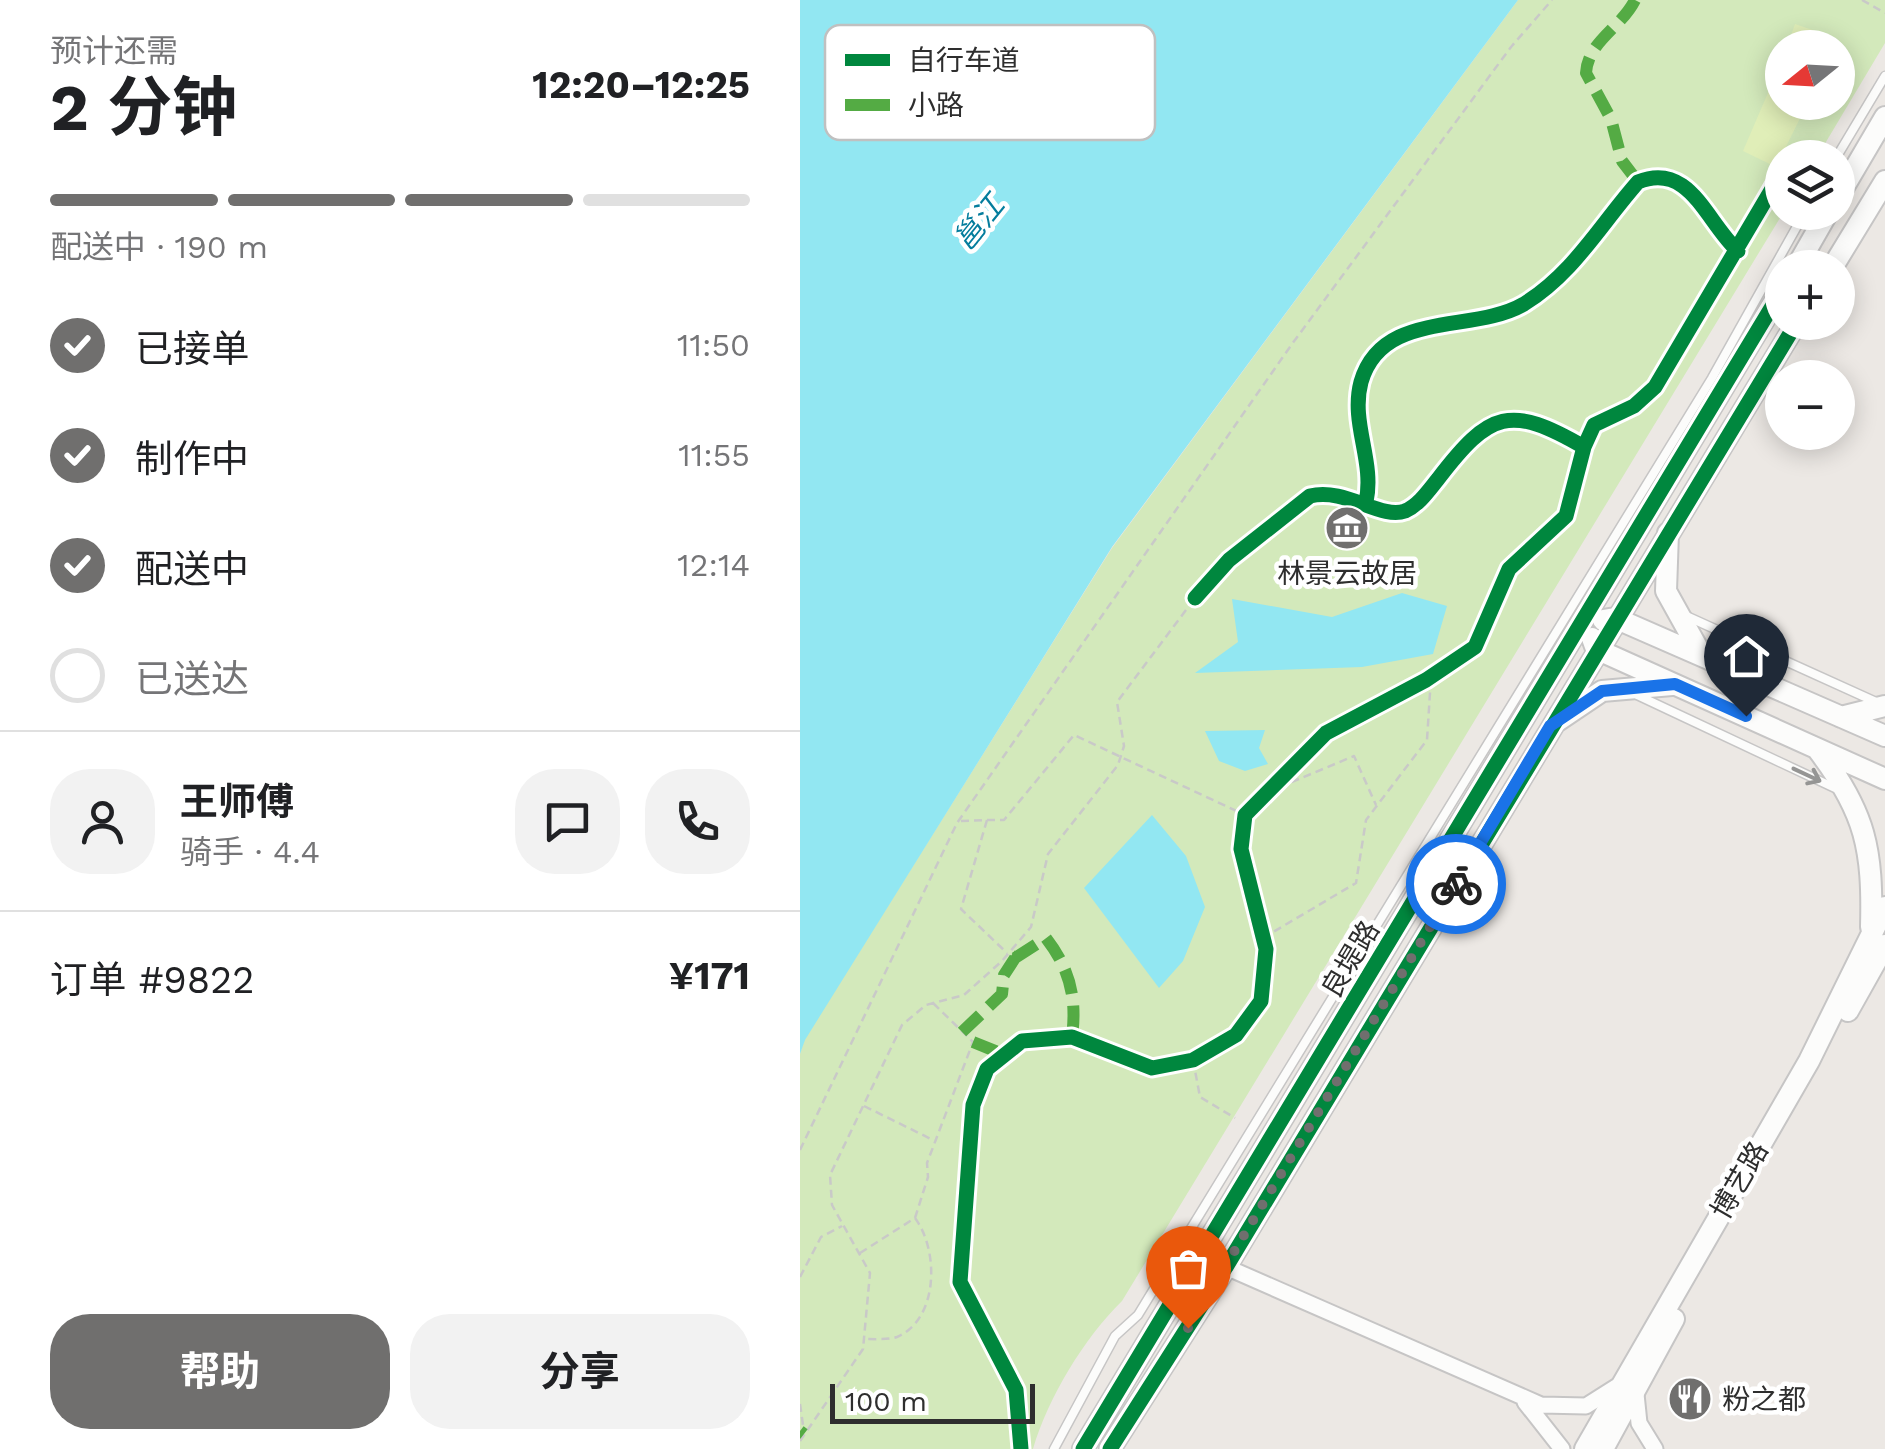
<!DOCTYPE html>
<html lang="zh">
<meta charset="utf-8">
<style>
body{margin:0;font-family:"Work Sans","Noto Sans SC",sans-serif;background:#f2f2f2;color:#202124;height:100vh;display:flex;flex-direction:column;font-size:38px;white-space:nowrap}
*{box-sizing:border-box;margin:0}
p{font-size:32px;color:#757577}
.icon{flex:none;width:55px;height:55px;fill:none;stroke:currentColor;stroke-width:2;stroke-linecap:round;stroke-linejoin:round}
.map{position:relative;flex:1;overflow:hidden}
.details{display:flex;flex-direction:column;background:#fff;width:800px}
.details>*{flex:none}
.needle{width:65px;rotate:252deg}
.buttons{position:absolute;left:965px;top:30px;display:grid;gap:20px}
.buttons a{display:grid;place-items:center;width:90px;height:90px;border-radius:50%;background:#fff;box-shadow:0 5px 25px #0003;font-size:50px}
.scale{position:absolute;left:30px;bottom:25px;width:205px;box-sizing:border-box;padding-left:10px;border:5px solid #2e2e2e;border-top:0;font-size:28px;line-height:35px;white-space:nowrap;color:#2e2e2e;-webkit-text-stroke:8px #fff;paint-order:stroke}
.pin{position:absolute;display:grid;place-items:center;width:85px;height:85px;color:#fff;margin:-102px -42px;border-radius:50% 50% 50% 0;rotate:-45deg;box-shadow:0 0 10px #0007}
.pin .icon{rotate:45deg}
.courier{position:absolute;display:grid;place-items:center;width:100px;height:100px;margin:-50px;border:8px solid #1a73e8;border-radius:50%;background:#fff;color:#222;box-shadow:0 2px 12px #0007}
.overview em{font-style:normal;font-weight:700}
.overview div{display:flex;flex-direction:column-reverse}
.overview{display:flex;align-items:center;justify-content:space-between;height:170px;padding:0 50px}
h1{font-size:65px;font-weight:700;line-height:75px}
.bar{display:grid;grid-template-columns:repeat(4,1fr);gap:15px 10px;align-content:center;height:120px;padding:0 50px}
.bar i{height:12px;border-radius:8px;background:#e0e0e0}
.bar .selected{background:#706f6e}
.bar p{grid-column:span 4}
.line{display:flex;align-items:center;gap:25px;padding:0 50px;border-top:2px solid #e0e0e0}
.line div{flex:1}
.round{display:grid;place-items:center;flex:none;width:105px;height:105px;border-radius:40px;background:#f2f2f2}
ol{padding:0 50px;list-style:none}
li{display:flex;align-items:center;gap:30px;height:110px}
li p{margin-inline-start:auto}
li .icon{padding:10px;border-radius:50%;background:#706f6e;color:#fff;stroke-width:4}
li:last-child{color:#757577}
li i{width:55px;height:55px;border:5px solid #e0e0e0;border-radius:50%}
.action{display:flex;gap:20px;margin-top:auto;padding:20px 50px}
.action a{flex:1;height:115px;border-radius:40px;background:#706f6e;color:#fff;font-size:40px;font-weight:700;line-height:115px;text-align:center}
.action a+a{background:#f2f2f2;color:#202124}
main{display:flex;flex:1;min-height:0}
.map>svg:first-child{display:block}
.green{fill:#d3e9bb;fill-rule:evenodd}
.pitch{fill:#e0eeb8}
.water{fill:#92e7f2}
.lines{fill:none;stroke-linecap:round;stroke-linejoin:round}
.lane-casing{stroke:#c6c5c5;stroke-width:11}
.street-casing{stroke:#c6c5c5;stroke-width:19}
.secondary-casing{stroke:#c6c5c5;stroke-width:24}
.path{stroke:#c9c9c8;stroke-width:2.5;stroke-dasharray:8 5;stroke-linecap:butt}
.lane{stroke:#fcfcfb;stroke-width:8}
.street{stroke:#fcfcfb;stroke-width:15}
.secondary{stroke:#fcfcfb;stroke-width:20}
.quiet{stroke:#54ab44;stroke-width:12;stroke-dasharray:25 12;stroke-linecap:butt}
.cycleway-casing{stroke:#fff;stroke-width:21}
.cycleway{stroke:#00873e;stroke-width:15}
.oneway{stroke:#959594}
.done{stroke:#706f6e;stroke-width:10;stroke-dasharray:0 18}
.route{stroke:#1a73e8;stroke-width:12}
.labels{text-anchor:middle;stroke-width:9;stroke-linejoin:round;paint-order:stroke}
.poi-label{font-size:28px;fill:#2e2e2e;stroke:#fff}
.street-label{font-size:28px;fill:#2e2e2e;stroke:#fff}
.water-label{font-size:30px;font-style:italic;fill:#047d9d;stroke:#fff}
.key{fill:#fff;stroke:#c0c0c0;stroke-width:2.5}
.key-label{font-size:28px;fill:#2e2e2e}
</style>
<main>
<section class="details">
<div class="overview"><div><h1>2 分钟</h1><p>预计还需</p></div><em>12:20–12:25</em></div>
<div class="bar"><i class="selected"></i><i class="selected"></i><i class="selected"></i><i></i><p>配送中 · 190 m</p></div>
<ol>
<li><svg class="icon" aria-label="check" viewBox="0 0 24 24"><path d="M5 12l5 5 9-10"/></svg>已接单<p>11:50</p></li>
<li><svg class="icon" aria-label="check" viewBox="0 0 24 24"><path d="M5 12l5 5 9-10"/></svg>制作中<p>11:55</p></li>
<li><svg class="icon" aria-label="check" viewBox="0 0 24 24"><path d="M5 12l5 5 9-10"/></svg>配送中<p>12:14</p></li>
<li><i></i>已送达</li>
</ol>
<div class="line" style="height:180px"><a class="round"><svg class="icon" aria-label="person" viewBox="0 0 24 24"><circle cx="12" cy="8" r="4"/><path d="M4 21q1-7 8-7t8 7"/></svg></a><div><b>王师傅</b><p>骑手 · 4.4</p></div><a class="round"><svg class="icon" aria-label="chat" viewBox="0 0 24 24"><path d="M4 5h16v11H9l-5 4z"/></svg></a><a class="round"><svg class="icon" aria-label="phone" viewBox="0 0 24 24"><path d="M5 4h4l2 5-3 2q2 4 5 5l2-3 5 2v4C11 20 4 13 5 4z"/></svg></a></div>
<div class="line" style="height:130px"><div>订单 #9822</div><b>¥171</b></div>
<div class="action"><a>帮助</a><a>分享</a></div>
</section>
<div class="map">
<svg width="1085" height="1449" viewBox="0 0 1085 1449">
<rect width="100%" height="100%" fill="#ece8e4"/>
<path class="green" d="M718 0H1085V43L1017 157 982 158 983 213 322 1301C284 1338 248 1398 233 1449H0V1054L4 1040 312 548ZM982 48H1038V102H982Z"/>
<path class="pitch" d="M995 24 1030 36 1026 47H987Z
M982 60V102L1006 106 976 167 943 151Z"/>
<path class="water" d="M0 0H718L312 547 5 1040 0 1054Z
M602 593 647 606 633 654 562 667 395 673 438 642 432 599 532 617Z
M465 730 459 748 468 764 445 771 419 761 405 731Z
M352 815 386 856 405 907 383 961 359 988 284 888Z"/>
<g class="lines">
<defs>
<path id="lane" d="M1036 158 1085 76
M884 615 1076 702
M837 695 1037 789
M254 1449 315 1336 338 1315 912 378 1005 212"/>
<path id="street" d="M426 1267 741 1405 786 1406 816 1387
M836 1394 839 1423 855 1449
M725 1402 762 1449"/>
<path id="secondary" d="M1038 197 1085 117
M996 268 1028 212
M1032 268 1085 181
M868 533 866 591 901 654
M803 620 815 618 1085 736
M792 638 796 649 1085 779
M1041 717 1085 706
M756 722 802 691 872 685
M1018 750C1066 813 1073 850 1071 927
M1048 1011 1085 945
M283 1449 982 290
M310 1449 426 1267 997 322
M785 1449 1009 1061 1085 907
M803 1449 874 1319"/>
</defs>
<use href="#lane" class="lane-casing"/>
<use href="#street" class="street-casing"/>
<use href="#secondary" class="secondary-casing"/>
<path class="path" d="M1062 0 1085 13
M483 777 487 784 554 756 576 805
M187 820H204L274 735 445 815
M161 821 187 820 161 909 207 953
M463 938 556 883 566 820 627 740 631 677
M393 1060 400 1097 435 1118
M64 1106 133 1140
M0 1150 157 823 492 344 711 47 752 0
M115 1218 128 1177 127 1163 173 1042 133 1003
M60 1253 115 1218C139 1250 139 1319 97 1337 88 1340 75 1339 65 1339
M0 1277 21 1237 42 1226
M0 1404 4 1432
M0 1441 63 1349 70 1273 32 1205 30 1175 102 1025 126 1005 164 995 202 961 231 927 248 854 318 765 324 746 317 702 395 598"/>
<use href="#lane" class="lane"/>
<use href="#street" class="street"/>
<use href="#secondary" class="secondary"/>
<path class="quiet" d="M835 0C821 28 788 41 786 73L811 119 822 161 838 182
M215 958 246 938C270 969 277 998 272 1037
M162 1032 202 994 204 975 215 958 209 954
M173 1042 205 1055
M0 1431 4 1434"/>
<defs>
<path id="cycleway" d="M566 502C575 461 550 423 561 382 582 309 673 334 724 304 774 273 800 225 838 182 890 161 906 222 938 251
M395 598 429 560 510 496C545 487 581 520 605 511 619 505 629 490 638 479 690 411 710 404 784 447
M221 1449 216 1390 160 1282 173 1105 187 1069 222 1041 272 1037 352 1068 393 1060 436 1035 461 1001 466 949 441 849 445 815 526 733 626 680 675 647 709 569 766 516 784 447 794 425 834 406 855 387 982 172
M283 1449 982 290
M310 1449 426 1267 997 322"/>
</defs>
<use href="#cycleway" class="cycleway-casing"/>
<use href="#cycleway" class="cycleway"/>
</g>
<defs><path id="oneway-shaft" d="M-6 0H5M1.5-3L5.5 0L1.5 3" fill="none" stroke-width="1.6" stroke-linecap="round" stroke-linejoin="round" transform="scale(2.5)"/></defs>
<use class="oneway" href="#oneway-shaft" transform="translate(1007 775) rotate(25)"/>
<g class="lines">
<path class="done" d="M388 1328 656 884"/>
<path class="route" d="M656 884 750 726 802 691 875 684 946 716"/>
</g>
<defs>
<symbol id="museum-disc" viewBox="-11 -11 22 22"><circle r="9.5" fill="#706f6e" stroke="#fff"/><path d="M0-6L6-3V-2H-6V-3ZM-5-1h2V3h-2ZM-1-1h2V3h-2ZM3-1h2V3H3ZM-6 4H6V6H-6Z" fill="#fff"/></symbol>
<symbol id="restaurant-disc" viewBox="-11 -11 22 22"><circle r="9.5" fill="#706f6e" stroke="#fff"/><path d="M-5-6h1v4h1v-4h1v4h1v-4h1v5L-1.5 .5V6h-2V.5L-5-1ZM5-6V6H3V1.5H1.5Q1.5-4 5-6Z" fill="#fff"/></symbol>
</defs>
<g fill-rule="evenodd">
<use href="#museum-disc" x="522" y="503" width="50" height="50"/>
<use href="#restaurant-disc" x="865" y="1374" width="50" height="50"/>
</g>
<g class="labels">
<g class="poi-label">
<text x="547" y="583">林景云故居</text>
<text x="922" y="1409" text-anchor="start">粉之都</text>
</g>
<g class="street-label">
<text transform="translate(550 959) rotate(-59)" y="10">良堤路</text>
<text transform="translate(939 1180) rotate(-60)" y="10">博艺路</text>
</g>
<g class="water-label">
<text transform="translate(179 223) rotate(-51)" y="10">邕江</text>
</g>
</g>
<rect x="25" y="25" width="330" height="115" rx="15" class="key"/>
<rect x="45" y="54" width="45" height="12" fill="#00873e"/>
<rect x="45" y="99" width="45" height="12" fill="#54ab44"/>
<g class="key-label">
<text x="108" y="70">自行车道</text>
<text x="108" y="115">小路</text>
</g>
</svg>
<div class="buttons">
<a><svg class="needle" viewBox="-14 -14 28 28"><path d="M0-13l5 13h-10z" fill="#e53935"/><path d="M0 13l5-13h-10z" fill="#757577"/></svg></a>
<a><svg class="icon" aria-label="layers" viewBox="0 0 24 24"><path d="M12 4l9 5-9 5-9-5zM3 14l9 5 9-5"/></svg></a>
<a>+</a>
<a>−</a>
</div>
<div class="scale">100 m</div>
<div class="pin" style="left:388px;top:1328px;background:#ea580c"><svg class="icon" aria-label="bag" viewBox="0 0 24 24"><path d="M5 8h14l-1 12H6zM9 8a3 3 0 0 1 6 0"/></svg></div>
<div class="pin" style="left:946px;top:716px;background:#1f2937"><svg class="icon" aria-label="home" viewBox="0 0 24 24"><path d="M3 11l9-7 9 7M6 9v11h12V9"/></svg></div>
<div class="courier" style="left:656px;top:884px"><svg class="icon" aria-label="bike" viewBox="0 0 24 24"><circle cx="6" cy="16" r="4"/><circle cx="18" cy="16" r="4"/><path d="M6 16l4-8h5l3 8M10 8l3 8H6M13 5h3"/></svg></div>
</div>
</main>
